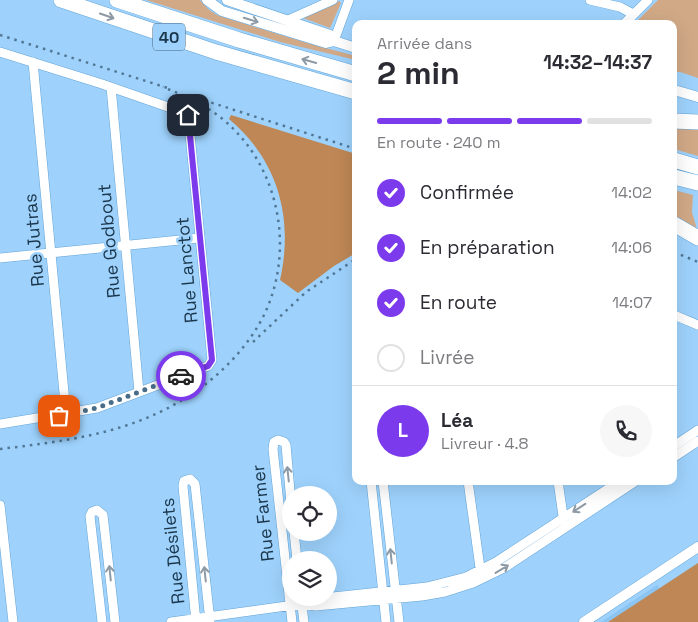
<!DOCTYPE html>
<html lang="fr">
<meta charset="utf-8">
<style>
body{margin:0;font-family:"Space Grotesk",sans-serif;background:#f7f7f7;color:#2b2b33;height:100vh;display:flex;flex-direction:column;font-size:19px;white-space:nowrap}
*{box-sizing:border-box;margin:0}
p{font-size:16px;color:#7c7c81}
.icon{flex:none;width:28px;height:28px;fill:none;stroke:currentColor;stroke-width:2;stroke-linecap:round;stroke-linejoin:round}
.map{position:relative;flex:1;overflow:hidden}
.panel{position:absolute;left:352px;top:20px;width:325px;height:465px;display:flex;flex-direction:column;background:#fff;border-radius:10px;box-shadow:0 5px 20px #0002}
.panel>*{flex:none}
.controls{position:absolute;left:282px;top:486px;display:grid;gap:10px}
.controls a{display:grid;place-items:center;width:55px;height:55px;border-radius:50%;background:#fff;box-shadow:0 5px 20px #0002;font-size:25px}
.pin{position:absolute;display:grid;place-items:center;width:42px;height:42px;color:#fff;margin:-21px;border-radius:10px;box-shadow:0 2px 8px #0006}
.courier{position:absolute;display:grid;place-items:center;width:50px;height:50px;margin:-25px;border:4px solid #7c3aed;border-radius:50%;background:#fff;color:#222;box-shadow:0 1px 6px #0007}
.head em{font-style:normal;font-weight:800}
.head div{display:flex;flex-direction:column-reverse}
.head{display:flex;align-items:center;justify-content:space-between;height:85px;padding:0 25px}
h1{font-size:32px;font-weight:800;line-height:38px}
.bar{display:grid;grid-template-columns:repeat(4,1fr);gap:8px 5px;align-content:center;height:60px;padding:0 25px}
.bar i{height:6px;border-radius:4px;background:#e1e1e2}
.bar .current{background:#7c3aed}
.bar p{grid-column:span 4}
.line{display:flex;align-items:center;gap:12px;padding:0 25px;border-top:1px solid #e1e1e2}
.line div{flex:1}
.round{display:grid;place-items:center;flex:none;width:52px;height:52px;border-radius:26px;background:#f7f7f7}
ol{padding:0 25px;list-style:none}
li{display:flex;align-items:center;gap:15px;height:55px}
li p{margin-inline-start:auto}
li .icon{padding:5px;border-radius:50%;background:#7c3aed;color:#fff;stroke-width:4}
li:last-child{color:#7c7c81}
li i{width:28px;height:28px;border:2px solid #e1e1e2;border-radius:50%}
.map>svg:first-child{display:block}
.built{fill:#8cc5f1}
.green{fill:#d1a987}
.forest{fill:#be8755}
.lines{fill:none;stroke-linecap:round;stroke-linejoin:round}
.minor-casing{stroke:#63a4d6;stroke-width:10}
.tertiary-casing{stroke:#63a4d6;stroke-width:11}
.motorway-casing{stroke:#63a4d6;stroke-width:16}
.minor{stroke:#fff;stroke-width:9}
.tertiary{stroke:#fff;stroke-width:10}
.motorway{stroke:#fff;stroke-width:15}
.rail{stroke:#517794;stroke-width:2.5;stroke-dasharray:2.5 5;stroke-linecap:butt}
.oneway{stroke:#8d9aa5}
.done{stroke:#496d89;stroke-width:5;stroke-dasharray:0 9}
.route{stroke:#7c3aed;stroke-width:6}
.labels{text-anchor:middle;stroke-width:5;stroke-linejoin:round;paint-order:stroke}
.shield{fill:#9ed2fc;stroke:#426580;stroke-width:1}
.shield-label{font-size:16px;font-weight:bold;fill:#1b364b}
.street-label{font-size:18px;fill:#1b364b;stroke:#9ed2fc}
</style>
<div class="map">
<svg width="698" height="622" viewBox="0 0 698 622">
<rect width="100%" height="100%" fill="#9ed2fc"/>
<path class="built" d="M657 585 673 607 694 622H601Z"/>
<path class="green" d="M146 0H200L208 9 217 15 307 43 356 56V60L280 42Z
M658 0H698V78L680 72H674V24H634Z
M339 1 341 3 330 28 303 18Z
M674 125 698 126V156L674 149Z
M674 190 693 195 692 212 698 233 674 220Z"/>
<path class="forest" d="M231 115 356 154V253L334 266 298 293 280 280C294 218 278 160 229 119Z
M698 563V622H608Z"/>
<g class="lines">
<defs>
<path id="minor" d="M590 0 620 7 633 14
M288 20 333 0
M624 24 648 0
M334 41 349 0
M0 52 102 84 188 114 212 360 208 366 97 408 0 424
M33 62 66 414
M111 87 139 392
M0 258 200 238
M674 315 698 325
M674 446 698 430
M674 457 698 441
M371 481 386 622
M383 481 399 622
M468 481 481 575
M558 481 564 523
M291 503 286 445 284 442 278 440 274 442 273 449 292 622
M0 505 13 622
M294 532 297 560
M301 598 304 622
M302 604 316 606 422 596 445 592 473 583 504 568 636 481
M102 622 90 516 92 512 97 510 103 515 115 622
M171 622 301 604 314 599 427 587 466 577 496 562 620 481
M196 622 183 486 184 481 190 479 195 484 210 621"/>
<path id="tertiary" d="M207 0 222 11 326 43 334 41 356 48
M227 0 330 35 334 41
M674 90 698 97
M584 622 698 547"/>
<path id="motorway" d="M61 0 216 52 356 92
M117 0 239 40 356 74
M674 121 698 122
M674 160 698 167
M674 177 698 183
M674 224 698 238"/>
</defs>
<use href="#minor" class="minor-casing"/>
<use href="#tertiary" class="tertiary-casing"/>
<use href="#motorway" class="motorway-casing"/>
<use href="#minor" class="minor"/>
<use href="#tertiary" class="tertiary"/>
<use href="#motorway" class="motorway"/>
<path class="rail" d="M0 35 171 89
M197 98 356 149
M674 252 698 262
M253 342 306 292 356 259
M0 449C67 441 133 433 190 395 220 376 248 347 264 315 295 251 280 169 226 122 208 106 185 96 163 87"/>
</g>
<defs><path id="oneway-shaft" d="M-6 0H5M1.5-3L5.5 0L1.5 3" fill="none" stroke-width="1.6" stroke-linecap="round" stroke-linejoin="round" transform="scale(1.25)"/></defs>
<g class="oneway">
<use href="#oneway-shaft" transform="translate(107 16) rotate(19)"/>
<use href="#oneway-shaft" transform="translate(251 20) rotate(17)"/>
<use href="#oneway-shaft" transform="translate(309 61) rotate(-164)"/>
<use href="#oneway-shaft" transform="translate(288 474) rotate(-96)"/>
<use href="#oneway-shaft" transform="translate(579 508) rotate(147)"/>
<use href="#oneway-shaft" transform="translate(391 556) rotate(-96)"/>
<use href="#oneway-shaft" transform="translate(502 569) rotate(-31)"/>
<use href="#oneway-shaft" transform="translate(110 573) rotate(-96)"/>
<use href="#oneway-shaft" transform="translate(205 574) rotate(-96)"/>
</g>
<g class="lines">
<path class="done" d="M59 416 97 408 181 376"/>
<path class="route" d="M181 376 208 366 212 360 188 115"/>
</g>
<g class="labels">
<rect class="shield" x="153" y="23.5" width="32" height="27" rx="4"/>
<g class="shield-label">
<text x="169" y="43">40</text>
</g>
<g class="street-label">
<text transform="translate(34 240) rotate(-95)" y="6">Rue Jutras</text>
<text transform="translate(109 241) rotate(-95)" y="6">Rue Godbout</text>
<text transform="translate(187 270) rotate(-95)" y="6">Rue Lanctot</text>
<text transform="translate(263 513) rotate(-96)" y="6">Rue Farmer</text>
<text transform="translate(173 551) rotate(-96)" y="6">Rue Désilets</text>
</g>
</g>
</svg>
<div class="controls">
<a><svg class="icon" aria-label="locate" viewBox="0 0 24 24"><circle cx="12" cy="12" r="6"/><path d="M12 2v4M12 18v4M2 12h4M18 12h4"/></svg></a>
<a><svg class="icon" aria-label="layers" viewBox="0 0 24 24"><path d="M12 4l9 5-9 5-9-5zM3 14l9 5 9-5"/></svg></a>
</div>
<div class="pin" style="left:59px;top:416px;background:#ea580c"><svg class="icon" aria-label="bag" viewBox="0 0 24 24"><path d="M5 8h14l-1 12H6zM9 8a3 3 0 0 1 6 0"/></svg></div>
<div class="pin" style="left:188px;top:115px;background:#1f2937"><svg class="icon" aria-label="home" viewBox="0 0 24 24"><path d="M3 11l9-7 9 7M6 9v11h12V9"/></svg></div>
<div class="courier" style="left:181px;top:376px"><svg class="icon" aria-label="car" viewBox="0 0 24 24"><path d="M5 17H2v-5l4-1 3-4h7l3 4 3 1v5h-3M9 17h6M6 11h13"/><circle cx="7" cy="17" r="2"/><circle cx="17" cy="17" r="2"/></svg></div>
<section class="panel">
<div class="head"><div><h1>2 min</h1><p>Arrivée dans</p></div><em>14:32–14:37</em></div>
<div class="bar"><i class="current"></i><i class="current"></i><i class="current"></i><i></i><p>En route · 240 m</p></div>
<ol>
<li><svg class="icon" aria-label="check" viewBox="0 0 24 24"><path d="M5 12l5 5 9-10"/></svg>Confirmée<p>14:02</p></li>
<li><svg class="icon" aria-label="check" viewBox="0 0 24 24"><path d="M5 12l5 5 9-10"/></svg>En préparation<p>14:06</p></li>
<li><svg class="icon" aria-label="check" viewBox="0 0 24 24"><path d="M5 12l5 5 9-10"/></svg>En route<p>14:07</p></li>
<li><i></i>Livrée</li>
</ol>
<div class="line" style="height:90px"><b class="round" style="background:#7c3aed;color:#fff">L</b><div><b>Léa</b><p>Livreur · 4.8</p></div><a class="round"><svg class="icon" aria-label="phone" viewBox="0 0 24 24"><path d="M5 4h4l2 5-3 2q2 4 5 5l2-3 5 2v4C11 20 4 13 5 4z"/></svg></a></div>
</section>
</div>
